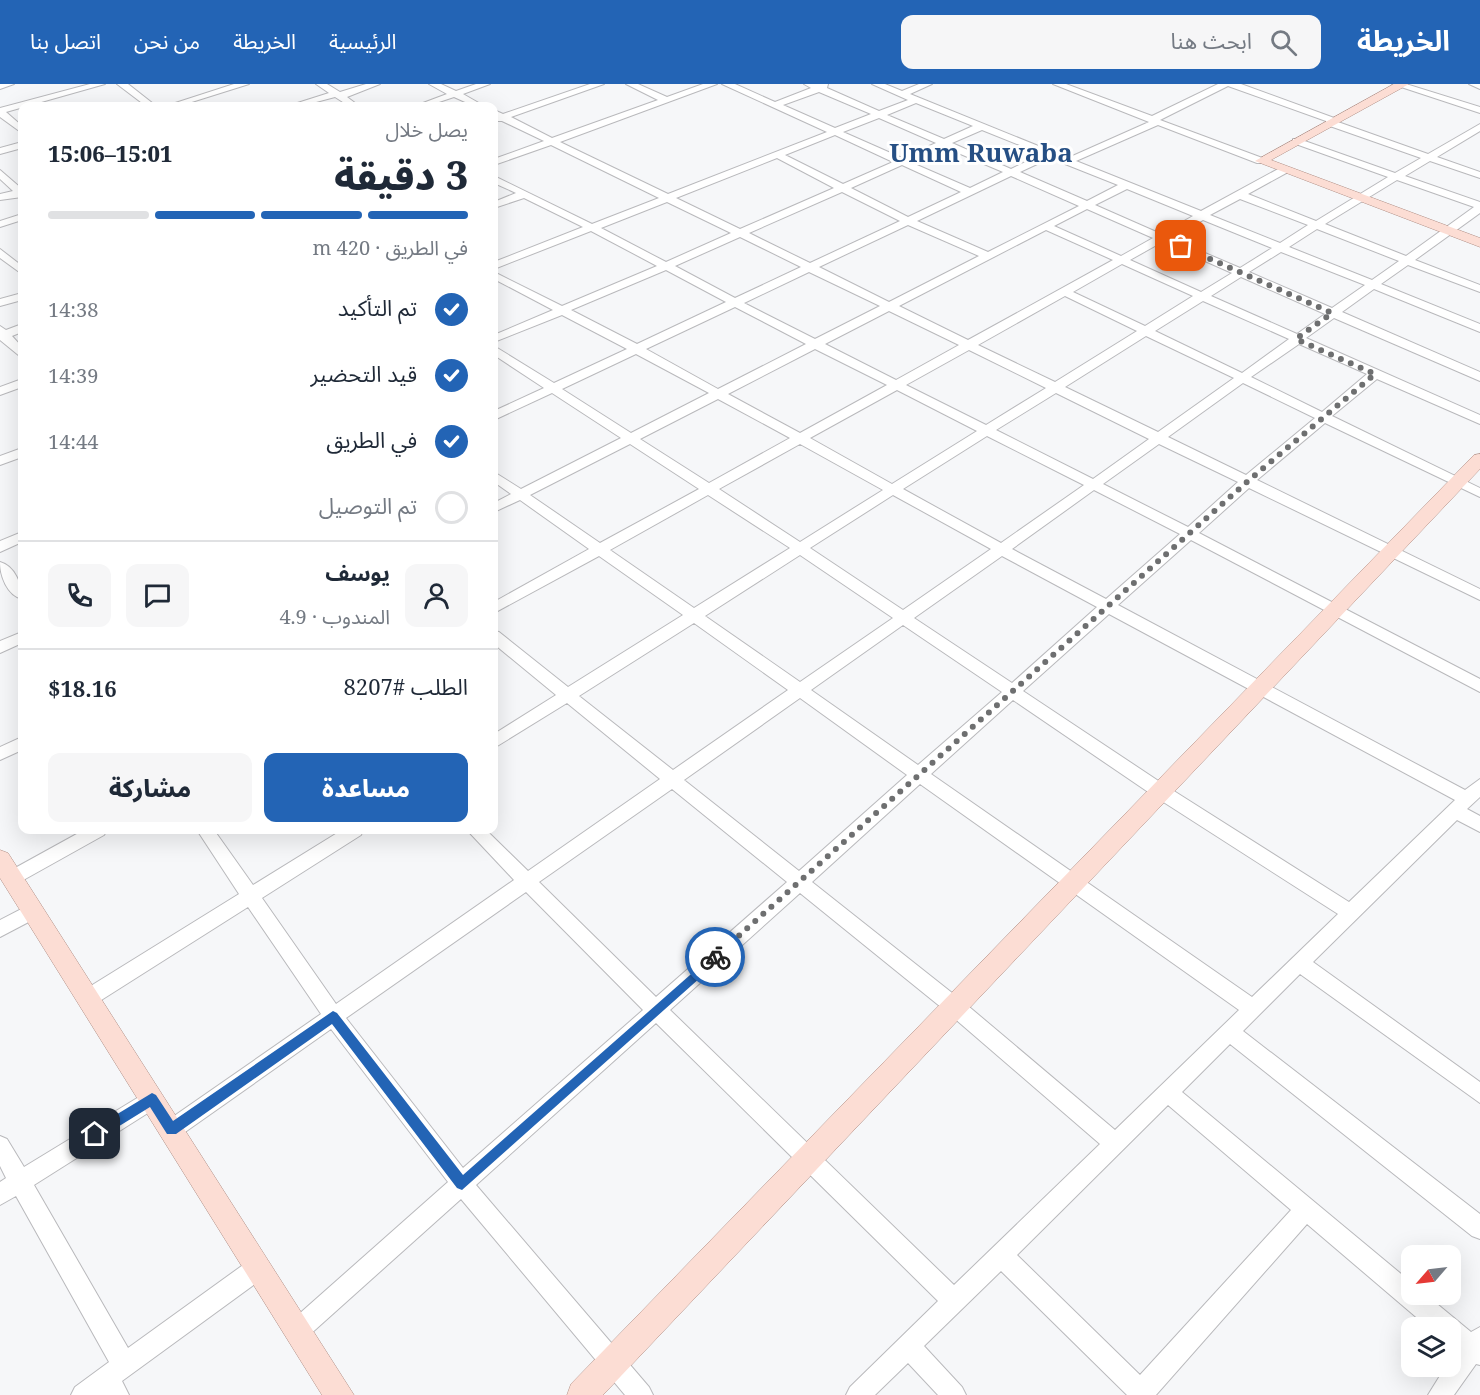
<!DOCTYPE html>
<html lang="ar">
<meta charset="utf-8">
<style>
body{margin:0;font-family:"Noto Serif","Noto Sans Arabic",serif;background:#f6f6f7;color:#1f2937;direction:rtl;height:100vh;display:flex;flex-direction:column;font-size:22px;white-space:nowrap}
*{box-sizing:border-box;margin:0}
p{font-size:20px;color:#747a83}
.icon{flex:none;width:33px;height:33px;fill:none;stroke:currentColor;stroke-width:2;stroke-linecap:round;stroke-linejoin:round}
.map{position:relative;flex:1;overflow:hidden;direction:ltr}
.sheet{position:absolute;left:18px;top:18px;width:480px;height:732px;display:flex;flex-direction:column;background:#fff;border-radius:12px;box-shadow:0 6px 24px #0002;direction:rtl}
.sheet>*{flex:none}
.needle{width:39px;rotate:242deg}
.controls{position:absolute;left:1401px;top:1161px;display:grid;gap:12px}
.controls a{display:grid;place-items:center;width:60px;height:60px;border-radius:12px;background:#fff;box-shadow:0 6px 24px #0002;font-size:30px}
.pin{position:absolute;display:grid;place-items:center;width:51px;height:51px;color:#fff;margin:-26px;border-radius:12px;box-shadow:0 3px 9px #0006}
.courier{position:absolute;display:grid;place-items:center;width:60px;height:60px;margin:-30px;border:4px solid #2364b5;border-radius:50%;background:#fff;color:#222;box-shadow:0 2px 8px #0007}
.overview em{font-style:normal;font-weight:800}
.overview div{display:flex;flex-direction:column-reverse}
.overview{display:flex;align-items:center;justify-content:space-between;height:102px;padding:0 30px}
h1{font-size:39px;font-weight:800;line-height:45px}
.bar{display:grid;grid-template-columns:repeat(4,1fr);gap:9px 6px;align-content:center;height:72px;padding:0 30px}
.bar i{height:8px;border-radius:4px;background:#e0e1e3}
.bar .selected{background:#2364b5}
.bar p{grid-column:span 4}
.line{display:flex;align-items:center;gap:15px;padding:0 30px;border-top:2px solid #e0e1e3}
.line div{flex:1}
.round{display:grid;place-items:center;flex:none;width:63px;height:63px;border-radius:12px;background:#f6f6f7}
ol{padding:0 30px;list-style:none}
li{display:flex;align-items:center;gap:18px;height:66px}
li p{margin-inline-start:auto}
li .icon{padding:6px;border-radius:50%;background:#2364b5;color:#fff;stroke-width:4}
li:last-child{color:#747a83}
li i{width:33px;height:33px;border:3px solid #e0e1e3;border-radius:50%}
.action{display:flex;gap:12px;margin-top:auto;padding:12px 30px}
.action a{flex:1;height:69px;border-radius:12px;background:#2364b5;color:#fff;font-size:24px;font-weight:800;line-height:69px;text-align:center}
.action a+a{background:#f6f6f7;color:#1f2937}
header{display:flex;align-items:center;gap:36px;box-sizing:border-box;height:84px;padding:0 30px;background:#2364b5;color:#fff}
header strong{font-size:28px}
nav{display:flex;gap:33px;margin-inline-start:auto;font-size:21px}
.search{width:420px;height:54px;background:#f6f6f7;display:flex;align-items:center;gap:15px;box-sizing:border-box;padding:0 21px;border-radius:12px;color:#747a83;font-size:22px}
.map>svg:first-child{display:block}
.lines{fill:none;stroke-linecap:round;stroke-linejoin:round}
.minor-casing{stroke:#b9b9bc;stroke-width:2}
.major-casing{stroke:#af8e85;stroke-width:1}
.minor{fill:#fff;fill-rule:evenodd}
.major{fill:#fcddd4;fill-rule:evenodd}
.route{fill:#2364b5}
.done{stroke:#6e6f70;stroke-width:6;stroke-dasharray:0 10.8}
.labels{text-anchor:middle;stroke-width:6;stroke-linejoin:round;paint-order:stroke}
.far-town-label{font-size:26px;font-weight:bold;fill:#264f84;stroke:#fff}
</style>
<header>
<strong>الخريطة</strong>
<div class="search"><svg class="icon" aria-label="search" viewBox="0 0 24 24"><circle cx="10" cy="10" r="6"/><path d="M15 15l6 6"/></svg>ابحث هنا</div>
<nav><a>الرئيسية</a><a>الخريطة</a><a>من نحن</a><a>اتصل بنا</a></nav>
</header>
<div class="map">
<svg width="1480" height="1311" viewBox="0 0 1480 1311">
<rect width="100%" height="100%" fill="#f6f7f9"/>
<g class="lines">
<defs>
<path id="minor" d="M0 0H14L0 5Z
M90 0H105L6 28 22 42V49L0 33V24Z
M117 0H128L156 22H146Z
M234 0H249L179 22H166Z
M316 0H327L340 8 366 0H380L347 13 359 22H349L335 13 301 22H288L329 9Z
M429 0H441L456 7 476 0H490L463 10 484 22H474L454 13 427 22H415L447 10Z
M590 0H604L511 33 552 54 658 16 626 0H638L667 13 703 0H717L560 58 668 110 827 48 722 0H735L775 18 811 4 804 0H828L827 4 879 27 908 16 872 0H885L902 7 919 0H932L910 10 1068 74 1149 38 1053 0H1066L1152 32 1218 0H1241L1337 35 1338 38 1428 70 1480 40V47L1437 73 1480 88V94L1430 77 1405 92 1480 118V129L1415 176 1480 201V208L1408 181 1381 200 1480 240V248L1374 205 1342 228 1480 288V297L1334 234 1306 254 1480 331V340L1377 295 1332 332 1480 404V413L1325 339 1257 396 1480 505V516L1249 404 1199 449 1480 595V608L1191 456 1118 521 1465 706 1480 695V713L1467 725 1480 732V748L1457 736 1313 878 1480 998V1019L1300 890 1243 947 1480 1130V1155L1472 1152 1230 960 1182 1008 1412 1199V1210H1425L1471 1248 1480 1243V1281L1476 1280 1454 1311H1428L1446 1282H1450V1276L1457 1267 1450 1261V1244H1429L1307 1140 1156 1311H1127L1001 1187 924 1262 962 1303 966 1311H938L908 1279 875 1311H846L850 1303 938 1217 656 939 476 1101 649 1303 653 1311H625L461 1115 306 1254 298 1258 290 1254 286 1246 290 1238 448 1098 331 945 178 1053 171 1056 164 1053 161 1046 164 1039 321 930 248 823 95 920 88 922 81 920 78 914 81 908 239 810 197 746H214L253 801 342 746H363L361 751 262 814 336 920 514 796 467 746H486L528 787 660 695 567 619 494 664V650L556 611 494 560V547L499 548 568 603 683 531 599 472 494 529V518L589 465 520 416 494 428V419L511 410 494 398V388L521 405 621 354 552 309 494 336V327L544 304 494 271V262L554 299 627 265 562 231 494 258V251L553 226 494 195V188L562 222 657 182 591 147 494 185V178L583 143 524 114 494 124V118L516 109 494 99V92L592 140 659 114 551 61 494 81V75L544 57 502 37H494V26L503 30ZM1228 2 1326 37 1327 41 1421 74 1395 89 1299 55H1293V59L1388 93 1316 137 1248 110 1288 88V84H1280L1201 127 1076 77 1158 41 1257 79H1265V75L1160 36ZM819 8 871 30 835 44 783 21ZM916 19 973 42 944 55 887 31ZM879 34 936 59 902 74 843 48ZM982 46 1042 70 1011 85 952 59ZM835 51 893 78 843 100 785 71ZM944 63 1003 88 970 104 910 78ZM777 74 834 104 740 145 676 114ZM1050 74 1118 101 1087 117 1020 88ZM902 81 961 108 908 133 851 104ZM1011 92 1079 122 988 168 917 137ZM1397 96 1474 123 1406 172 1325 140ZM1127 105 1193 132 1161 150 1095 121ZM842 108 900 137 810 179 749 149ZM1240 115 1308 141 1280 159 1210 131ZM667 118 731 149 666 178 601 144ZM1087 125 1153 154 1121 172 1054 142ZM1203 136 1272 164 1240 184 1170 154ZM908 141 979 172 889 218 819 183ZM1317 145 1399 177 1372 196 1289 163ZM1046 146 1113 176 968 256 899 222ZM740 153 801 183 735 214 675 182ZM1162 158 1232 189 1201 208 1130 176ZM1281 168 1365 201 1332 224 1249 188ZM1122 180 1193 212 1145 242 1073 208ZM666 186 726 218 637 260 571 226ZM809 188 880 222 815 255 744 219ZM1241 193 1325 230 1297 250 1211 212ZM1065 212 1137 247 1055 298 978 261ZM1203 217 1289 255 1242 289 1155 247ZM735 223 806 260 718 305 646 265ZM889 227 959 261 896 296 825 260ZM1146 252 1234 294 1158 348 1065 303ZM1299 260 1367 290 1322 328 1251 293ZM815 265 887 301 800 349 728 310ZM969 266 1046 304 986 341 906 301ZM636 270 709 309 631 349 562 305ZM1243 299 1315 334 1246 391 1168 353ZM897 306 977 347 892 400 810 354ZM1056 309 1149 355 1093 395 996 346ZM718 315 790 354 709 399 640 355ZM987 352 1070 394 1084 401 1001 459 903 405ZM630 360 699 405 600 459 530 411ZM800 360 883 406 800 458 719 405ZM1159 360 1238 398 1188 443 1103 400ZM1094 406 1180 450 1106 515 1012 465ZM708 411 790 464 694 524 610 466ZM893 411 991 465 903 526 810 464ZM800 471 893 534 800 598 705 532ZM1002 472 1097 523 1012 599 914 534ZM1109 530 1455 716 1349 818 1166 702 1023 607ZM694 539 788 606 673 686 579 612ZM903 541 1002 608 918 681 811 606ZM800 614 907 691 799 787 684 696ZM1013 616 1154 712 1338 830 1252 913 931 690ZM920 700 1239 926 1115 1046 961 916 812 798ZM672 705 787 798 656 913 539 798ZM526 808 643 926 463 1084 346 934ZM800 809 947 928 1100 1060 954 1201 670 926ZM1168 1021 1291 1126 1140 1291 1017 1171Z
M1392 0H1406L1480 23V29Z
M1469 0H1480V5Z
M22 58V64L0 70V64Z
M0 86 22 105V113L0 116V110L13 107 0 95Z
M22 130V136L0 143V137Z
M0 165 22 182V190L0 174Z
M22 209V216L0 222V215Z
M22 240V248L12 252 22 263V274L0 256V242L6 246Z
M22 295V303L0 311V303Z
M22 364V373L0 381V372Z
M22 448V458L0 468V457Z
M0 478C15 482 22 501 22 515 7 511 0 492 0 478Z
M22 548V559L0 569V557Z
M22 653V666L0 676V663Z
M84 746H107L104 751 18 799 12 801 6 799 3 794 6 789Z
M33 819 40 822 42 827 40 832 0 853V836Z
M152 1005 159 1008 162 1015 159 1022 34 1101 128 1264 250 1176 258 1173 266 1176 269 1184 266 1192 122 1297 129 1311H71L75 1303 109 1278 16 1112 0 1121V1098L6 1094 0 1082V1052L7 1055 24 1083Z"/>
<path id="major" d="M1394 0H1409L1271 76 1480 154V163L1255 77Z
M1480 370V385L603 1311H567L571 1300 1474 371Z
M0 766 8 769 354 1311H322L0 794Z"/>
</defs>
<use href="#minor" class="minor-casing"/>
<use href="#major" class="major-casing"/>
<use href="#minor" class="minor"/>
<use href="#major" class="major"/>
</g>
<path class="route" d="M715 869 721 873 719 877 462 1106 457 1104 332 940 176 1050H167L150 1023 100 1054 95 1056 89 1050 91 1046 152 1009 156 1011 173 1037 333 927 337 929 463 1091Z"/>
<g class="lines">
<path class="done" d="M715 873 1248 397 1375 290 1296 255 1332 229 1181 162"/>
</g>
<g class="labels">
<g class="far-town-label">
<text x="981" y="78">Umm Ruwaba</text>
</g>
</g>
</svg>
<div class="controls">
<a><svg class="needle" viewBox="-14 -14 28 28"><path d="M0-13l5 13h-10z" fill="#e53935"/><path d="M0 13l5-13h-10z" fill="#747a83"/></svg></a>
<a><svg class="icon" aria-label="layers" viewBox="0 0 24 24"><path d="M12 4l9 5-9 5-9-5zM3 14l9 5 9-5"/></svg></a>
</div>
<div class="pin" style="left:1181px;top:162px;background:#ea580c"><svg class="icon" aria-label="bag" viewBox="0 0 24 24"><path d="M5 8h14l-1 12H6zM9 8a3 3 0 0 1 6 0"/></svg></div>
<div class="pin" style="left:95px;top:1050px;background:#1f2937"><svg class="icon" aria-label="home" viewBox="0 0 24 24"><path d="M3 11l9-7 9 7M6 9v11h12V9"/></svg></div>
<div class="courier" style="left:715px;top:873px"><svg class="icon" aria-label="bike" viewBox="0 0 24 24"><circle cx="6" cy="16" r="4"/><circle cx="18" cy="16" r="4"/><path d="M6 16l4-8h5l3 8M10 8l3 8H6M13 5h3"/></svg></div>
<section class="sheet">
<div class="overview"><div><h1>3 دقيقة</h1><p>يصل خلال</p></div><em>15:01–15:06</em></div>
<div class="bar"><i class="selected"></i><i class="selected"></i><i class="selected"></i><i></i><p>في الطريق · 420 m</p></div>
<ol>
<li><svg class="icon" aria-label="check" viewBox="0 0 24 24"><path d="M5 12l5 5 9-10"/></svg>تم التأكيد<p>14:38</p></li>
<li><svg class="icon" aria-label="check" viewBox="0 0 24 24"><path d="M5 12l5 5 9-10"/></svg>قيد التحضير<p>14:39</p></li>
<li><svg class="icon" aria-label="check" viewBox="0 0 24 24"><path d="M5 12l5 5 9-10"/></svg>في الطريق<p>14:44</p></li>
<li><i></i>تم التوصيل</li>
</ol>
<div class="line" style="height:108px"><a class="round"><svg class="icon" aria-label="person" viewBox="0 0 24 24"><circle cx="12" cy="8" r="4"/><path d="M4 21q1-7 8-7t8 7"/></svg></a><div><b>يوسف</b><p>المندوب · 4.9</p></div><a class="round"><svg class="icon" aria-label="chat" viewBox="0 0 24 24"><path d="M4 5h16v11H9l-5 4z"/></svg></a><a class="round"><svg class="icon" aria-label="phone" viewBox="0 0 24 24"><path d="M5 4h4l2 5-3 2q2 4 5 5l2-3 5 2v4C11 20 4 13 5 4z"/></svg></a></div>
<div class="line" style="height:78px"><div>الطلب #8207</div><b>$18.16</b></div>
<div class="action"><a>مساعدة</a><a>مشاركة</a></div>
</section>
</div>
